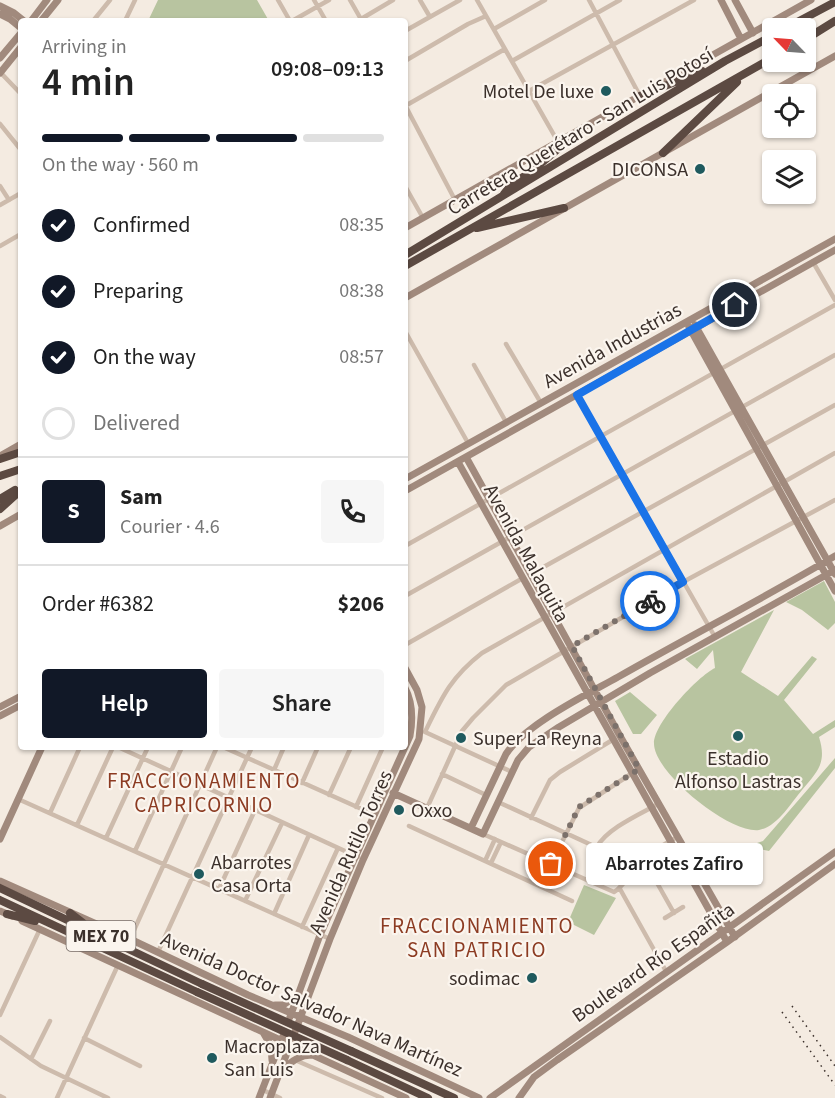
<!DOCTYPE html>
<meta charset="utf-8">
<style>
body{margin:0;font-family:"Source Sans 3",sans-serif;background:#f6f6f6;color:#222;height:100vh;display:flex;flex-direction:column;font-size:22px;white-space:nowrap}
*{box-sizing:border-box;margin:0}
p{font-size:20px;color:#767676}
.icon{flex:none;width:33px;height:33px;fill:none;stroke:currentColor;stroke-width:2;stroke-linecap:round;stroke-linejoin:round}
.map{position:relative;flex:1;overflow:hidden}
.drawer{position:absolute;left:18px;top:18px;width:390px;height:732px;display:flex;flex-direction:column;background:#fff;border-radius:6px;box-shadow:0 2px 4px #0004}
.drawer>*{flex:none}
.needle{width:39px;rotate:295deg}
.controls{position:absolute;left:762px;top:18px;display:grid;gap:12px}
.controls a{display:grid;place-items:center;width:54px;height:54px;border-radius:6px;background:#fff;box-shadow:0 2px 4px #0004;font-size:30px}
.pin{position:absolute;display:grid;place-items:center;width:51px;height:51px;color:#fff;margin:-26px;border:3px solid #fff;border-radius:50%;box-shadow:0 2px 6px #0007}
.courier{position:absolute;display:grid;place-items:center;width:60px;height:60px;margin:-30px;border:4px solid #1a73e8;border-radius:50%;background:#fff;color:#222;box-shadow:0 2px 8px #0007}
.bubble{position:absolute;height:42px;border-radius:6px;background:#fff;box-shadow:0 2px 4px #0004;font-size:20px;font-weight:600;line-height:42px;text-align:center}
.overview em{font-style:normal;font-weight:600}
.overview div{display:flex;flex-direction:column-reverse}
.overview{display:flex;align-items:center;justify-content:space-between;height:102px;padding:0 24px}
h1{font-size:39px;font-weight:600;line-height:45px}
.bar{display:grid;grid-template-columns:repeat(4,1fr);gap:9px 6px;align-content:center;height:72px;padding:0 24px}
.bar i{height:8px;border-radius:4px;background:#e0e0e0}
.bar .selected{background:#111827}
.bar p{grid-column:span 4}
.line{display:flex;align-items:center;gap:15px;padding:0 24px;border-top:2px solid #e0e0e0}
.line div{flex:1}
.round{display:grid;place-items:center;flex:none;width:63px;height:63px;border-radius:6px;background:#f6f6f6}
ol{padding:0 24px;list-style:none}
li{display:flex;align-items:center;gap:18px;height:66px}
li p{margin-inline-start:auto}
li .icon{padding:6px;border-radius:50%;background:#111827;color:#fff;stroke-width:4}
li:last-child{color:#767676}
li i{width:33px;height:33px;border:3px solid #e0e0e0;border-radius:50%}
.primary-button{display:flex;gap:12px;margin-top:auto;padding:12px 24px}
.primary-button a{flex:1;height:69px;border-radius:6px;background:#111827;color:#fff;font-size:24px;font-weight:600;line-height:69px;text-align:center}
.primary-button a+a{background:#f6f6f6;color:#222}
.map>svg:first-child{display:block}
.green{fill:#b8c4a0}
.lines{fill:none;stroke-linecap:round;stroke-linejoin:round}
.street{stroke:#cdbbac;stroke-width:4.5}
.secondary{stroke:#a18a7d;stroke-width:7}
.highway{stroke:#5c4a42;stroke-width:8}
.rail{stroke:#3b302b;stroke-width:1.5;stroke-dasharray:1.5 4.5;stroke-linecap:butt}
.highway-bridge{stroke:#5c4a42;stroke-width:8}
.done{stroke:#7c716b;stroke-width:6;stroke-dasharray:0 10.8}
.route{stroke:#1a73e8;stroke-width:8}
.poi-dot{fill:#1f5a5e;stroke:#fbf5ee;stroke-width:2}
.labels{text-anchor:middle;stroke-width:4.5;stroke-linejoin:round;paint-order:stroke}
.shield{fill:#fbf5ee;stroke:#756b66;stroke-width:1.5}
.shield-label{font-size:18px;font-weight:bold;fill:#3b302b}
.poi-label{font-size:20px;fill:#3b302b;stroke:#fbf5ee;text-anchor:start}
.street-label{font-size:20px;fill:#3b302b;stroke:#fbf5ee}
.neighbourhood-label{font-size:21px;letter-spacing:1.5px;fill:#8c3b22;stroke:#fbf5ee}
</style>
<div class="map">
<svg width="835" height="1098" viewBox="0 0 835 1098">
<rect width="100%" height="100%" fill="#f4ebe1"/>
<path class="green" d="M158 0H257L269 21H148Z
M824 581 835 602V623L828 630 802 610 786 602Z
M774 610 741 672 778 696 812 656 817 659 784 700 813 734 835 720V727L819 737C827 763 818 771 802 790 791 803 777 827 759 830 730 834 655 774 654 744 653 724 698 676 715 668L713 650 697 669 685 659Z
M630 692 657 715 641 734H633L615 701Z
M835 758V768L769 851 738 844 751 845 763 841Z
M584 885 616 898 594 935 568 922Z"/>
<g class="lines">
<path class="street" d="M278 0 290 21
M314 0 326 21
M350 0 362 21
M420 0 430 17
M477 0 558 142
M589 0 640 96
M361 19 393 0
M93 21 110 0
M125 21 135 0
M292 21 329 0
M494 29 545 0
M405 31 460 0
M405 61 468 24 486 16
M512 61 620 0
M1 73 21 94
M529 91 694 0
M405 105 455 200
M405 106 505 49
M0 124 21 150
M0 186 9 200
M405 186 423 218
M0 205 21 193
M0 246 21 234
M813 262 835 300
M405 331 468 443
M506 344 541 403
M474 365 506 422
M577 395 715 637
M405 546 835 305
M531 574 835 405
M405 596 835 355
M405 645 523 578
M425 732C442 697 451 677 482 653L835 453
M425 732 512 772
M118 747 358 857
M223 747 375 815
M274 770 284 747
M442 774 486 795
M302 783 318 747
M329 795 351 747
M18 799 330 939
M498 802 635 865
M356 807 383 747
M427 808 462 731 473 718 506 685 683 582 835 500
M50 813 80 747
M531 818 550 780 560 772 614 739
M77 825 113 747
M409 826 572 901
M483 834 614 892C625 886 629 872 637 863 648 852 664 845 677 837
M106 838 148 747
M597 847C606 829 640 814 658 804
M135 851 182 747
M643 858 674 913
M485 861 495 839
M491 863 501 842
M551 864 579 808 634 772
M219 889 255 810
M620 889 667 973
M245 901 282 823
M274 914 309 835
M665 918 683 907
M302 927 338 848
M130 939 217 747
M158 952 252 747
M0 1015 40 929
M0 1037 41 1066 108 1098
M84 1038 140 1066
M31 1059 50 1021
M295 1060 382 1098
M263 1090 280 1098
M0 1096 4 1098
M57 1098 118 965"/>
<path class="secondary" d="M721 0 741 39
M735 0 753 33
M0 6 14 13 24 21
M0 14 10 19 21 28
M31 21 47 0
M41 21 58 0
M0 58 21 33
M0 73 21 47
M661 84 811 0
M405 228 643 94
M405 298 835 56
M695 325 835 574
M689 327 835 591
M0 456 21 444
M466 457 620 736 735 937
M458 462 727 942
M405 479 835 239
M405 491 835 250
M0 526 21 514
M0 707 21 696
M0 716 21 705
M393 793 483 834 518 760 529 747 559 727 650 673 835 570
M471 828 506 754C526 724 586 695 618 677 690 636 764 598 835 556
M0 839 42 747
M0 881 130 939 248 995 348 1037 479 1098
M0 911 12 916
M22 921 406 1098
M275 1005H283L299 994
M290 1017 320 935 410 736C413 719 413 703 405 688
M264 1034 271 1046 272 1060
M283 1070C290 1062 300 1055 312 1055
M259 1098 283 1036
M270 1098 330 939 363 860 419 739 422 707 417 690 405 668
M490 1098 835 852
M519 1098 534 1077 557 1060 727 942 835 864"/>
<path class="highway" d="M786 28 835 2
M806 39 835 21
M640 96 702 71
M663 153 737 82
M504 194 511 185 532 171 579 131
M477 228 564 208
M405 255 725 61 772 36
M405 266 772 58
M0 459 21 452
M0 476 21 469
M0 499 15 490
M0 509 21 490
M0 888 202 984
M0 900 197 992
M70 913 83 923
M7 914 35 921
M351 1051 454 1098
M347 1060 428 1098"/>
<path class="rail" d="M792 1006 835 1066
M782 1012 835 1085"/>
<path class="highway-bridge" d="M202 984 351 1051
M197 992 347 1060"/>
</g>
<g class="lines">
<path class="done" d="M551 864 579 807 639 769 572 646 650 601"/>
<path class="route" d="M650 601 683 582 577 395 735 305"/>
</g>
<g class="poi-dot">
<circle cx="606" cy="91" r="6"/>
<circle cx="700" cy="169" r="6"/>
<circle cx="738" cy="736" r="6"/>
<circle cx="461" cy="738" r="6"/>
<circle cx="399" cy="810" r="6"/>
<circle cx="199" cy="874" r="6"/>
<circle cx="532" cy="978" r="6"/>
<circle cx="212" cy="1058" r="6"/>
</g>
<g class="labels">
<rect class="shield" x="66.5" y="921" width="69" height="30" rx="4.5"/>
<g class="shield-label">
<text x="101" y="942">MEX 70</text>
</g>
<g class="poi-label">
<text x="594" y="98" text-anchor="end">Motel De luxe</text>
<text x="688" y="176" text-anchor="end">DICONSA</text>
<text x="473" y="745">Super La Reyna</text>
<text x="738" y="765" text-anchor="middle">Estadio<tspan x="738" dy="23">Alfonso Lastras</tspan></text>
<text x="411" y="817">Oxxo</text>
<text x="211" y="869">Abarrotes<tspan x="211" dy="23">Casa Orta</tspan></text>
<text x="520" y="985" text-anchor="end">sodimac</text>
<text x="224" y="1053">Macroplaza<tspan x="224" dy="23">San Luis</tspan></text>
</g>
<g class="street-label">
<text transform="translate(580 131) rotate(-31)" y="7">Carretera Querétaro - San Luis Potosí</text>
<text transform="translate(612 345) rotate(-29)" y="7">Avenida Industrias</text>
<text transform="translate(527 553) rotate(61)" y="7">Avenida Malaquita</text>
<text transform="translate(350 852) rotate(-66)" y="7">Avenida Rutilo Torres</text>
<text transform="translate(653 962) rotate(-35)" y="7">Boulevard Río Españita</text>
<text transform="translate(312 1004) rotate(24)" y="7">Avenida Doctor Salvador Nava Martínez</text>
</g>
<g class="neighbourhood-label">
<text x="204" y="788">FRACCIONAMIENTO<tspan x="204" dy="24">CAPRICORNIO</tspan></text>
<text x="477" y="933">FRACCIONAMIENTO<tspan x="477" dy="24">SAN PATRICIO</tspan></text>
</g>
</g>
</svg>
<div class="controls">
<a><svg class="needle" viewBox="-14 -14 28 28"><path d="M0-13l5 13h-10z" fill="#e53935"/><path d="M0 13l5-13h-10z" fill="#767676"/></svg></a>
<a><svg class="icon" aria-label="locate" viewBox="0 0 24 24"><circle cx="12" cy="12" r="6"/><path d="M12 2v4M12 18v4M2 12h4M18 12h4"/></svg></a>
<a><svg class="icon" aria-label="layers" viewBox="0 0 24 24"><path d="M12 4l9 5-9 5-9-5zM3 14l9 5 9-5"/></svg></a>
</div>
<div class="pin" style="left:551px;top:864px;background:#ea580c"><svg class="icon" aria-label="bag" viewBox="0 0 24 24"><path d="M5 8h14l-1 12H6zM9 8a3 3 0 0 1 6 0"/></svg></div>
<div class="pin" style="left:735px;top:305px;background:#1f2937"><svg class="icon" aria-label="home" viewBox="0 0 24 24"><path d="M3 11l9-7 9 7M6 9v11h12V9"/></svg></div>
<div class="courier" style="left:650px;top:601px"><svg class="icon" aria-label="bike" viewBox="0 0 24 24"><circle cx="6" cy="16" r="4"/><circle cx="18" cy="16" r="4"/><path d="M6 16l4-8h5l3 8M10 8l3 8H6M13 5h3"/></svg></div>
<div class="bubble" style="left:586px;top:843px;width:177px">Abarrotes Zafiro</div>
<section class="drawer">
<div class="overview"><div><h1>4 min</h1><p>Arriving in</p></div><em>09:08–09:13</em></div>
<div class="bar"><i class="selected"></i><i class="selected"></i><i class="selected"></i><i></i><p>On the way · 560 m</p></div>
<ol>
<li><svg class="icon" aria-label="check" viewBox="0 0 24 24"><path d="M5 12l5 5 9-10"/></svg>Confirmed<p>08:35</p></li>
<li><svg class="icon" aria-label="check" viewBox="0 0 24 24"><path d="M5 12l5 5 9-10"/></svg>Preparing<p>08:38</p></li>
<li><svg class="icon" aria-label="check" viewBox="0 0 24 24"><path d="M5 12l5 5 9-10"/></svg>On the way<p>08:57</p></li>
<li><i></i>Delivered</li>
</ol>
<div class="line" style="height:108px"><b class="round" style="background:#111827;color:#fff">S</b><div><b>Sam</b><p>Courier · 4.6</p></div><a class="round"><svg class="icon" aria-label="phone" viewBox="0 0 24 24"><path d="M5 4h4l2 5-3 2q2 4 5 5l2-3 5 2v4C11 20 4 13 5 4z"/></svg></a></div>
<div class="line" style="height:78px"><div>Order #6382</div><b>$206</b></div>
<div class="primary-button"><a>Help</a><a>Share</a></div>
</section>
</div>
